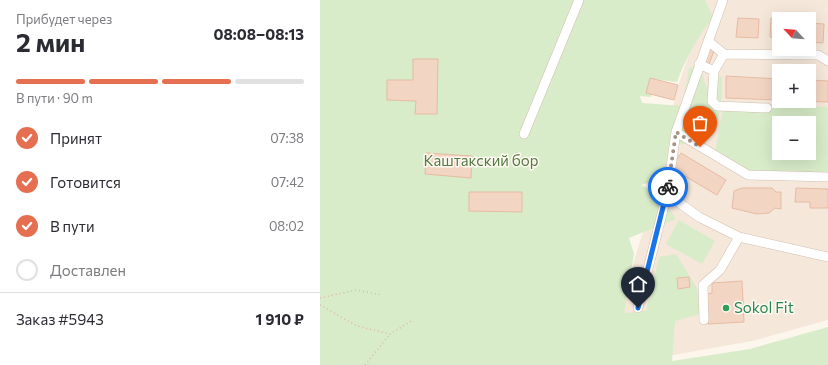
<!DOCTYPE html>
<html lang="ru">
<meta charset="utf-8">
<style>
body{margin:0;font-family:Commissioner,sans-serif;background:#f7f7f7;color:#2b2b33;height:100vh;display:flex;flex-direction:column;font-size:15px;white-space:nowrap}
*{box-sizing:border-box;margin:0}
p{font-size:13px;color:#7c7c81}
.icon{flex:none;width:22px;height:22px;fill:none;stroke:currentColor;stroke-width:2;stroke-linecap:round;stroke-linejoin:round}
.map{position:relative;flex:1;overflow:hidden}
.sheet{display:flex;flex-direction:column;background:#fff;width:320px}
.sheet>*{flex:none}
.needle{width:26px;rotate:296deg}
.buttons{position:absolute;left:452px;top:12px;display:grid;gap:8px}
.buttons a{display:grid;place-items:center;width:44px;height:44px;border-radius:0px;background:#fff;box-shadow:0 4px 16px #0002;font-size:20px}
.pin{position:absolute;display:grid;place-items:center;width:34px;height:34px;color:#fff;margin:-41px -17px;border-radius:50% 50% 50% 0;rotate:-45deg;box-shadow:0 0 4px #0007}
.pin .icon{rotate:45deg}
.courier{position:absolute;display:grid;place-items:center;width:40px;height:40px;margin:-20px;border:3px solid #1a73e8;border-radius:50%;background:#fff;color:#222;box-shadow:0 1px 5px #0007}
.headline em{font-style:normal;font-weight:700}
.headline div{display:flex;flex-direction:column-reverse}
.headline{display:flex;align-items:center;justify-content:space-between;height:68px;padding:0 16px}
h1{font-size:26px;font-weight:700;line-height:30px}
.bar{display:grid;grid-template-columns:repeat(4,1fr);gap:6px 4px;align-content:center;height:48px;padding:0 16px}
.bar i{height:5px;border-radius:3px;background:#e1e1e2}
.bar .selected{background:#e76f51}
.bar p{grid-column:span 4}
.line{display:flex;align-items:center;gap:10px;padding:0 16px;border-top:1px solid #e1e1e2}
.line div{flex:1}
ol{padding:0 16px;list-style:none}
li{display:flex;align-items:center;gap:12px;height:44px}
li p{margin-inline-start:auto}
li .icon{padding:4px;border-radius:50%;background:#e76f51;color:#fff;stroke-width:4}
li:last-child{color:#7c7c81}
li i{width:22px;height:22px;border:2px solid #e1e1e2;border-radius:50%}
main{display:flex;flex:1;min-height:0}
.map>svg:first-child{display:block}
.residential{fill:#f5e8da;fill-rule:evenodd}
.green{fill:#d8ecc9;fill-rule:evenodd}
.building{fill:#f3d5c3;stroke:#e6bba3}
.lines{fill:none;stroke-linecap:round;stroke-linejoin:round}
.street-casing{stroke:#d1beb0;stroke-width:10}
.path{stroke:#d9b8a5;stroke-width:1.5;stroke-dasharray:1 3;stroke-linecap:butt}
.street{stroke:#fff;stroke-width:9}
.done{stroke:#a89285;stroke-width:4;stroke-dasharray:0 7.2}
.route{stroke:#1a73e8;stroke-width:5}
.leisure-dot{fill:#2e9e5b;stroke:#fffaf3;stroke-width:1.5}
.labels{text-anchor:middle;stroke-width:3;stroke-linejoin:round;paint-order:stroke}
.park-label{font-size:15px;fill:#537a41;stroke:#fffaf3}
.leisure-label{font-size:15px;fill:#27864d;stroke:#fffaf3;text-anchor:start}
</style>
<main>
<section class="sheet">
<div class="headline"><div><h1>2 мин</h1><p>Прибудет через</p></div><em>08:08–08:13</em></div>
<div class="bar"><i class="selected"></i><i class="selected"></i><i class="selected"></i><i></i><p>В пути · 90 m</p></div>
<ol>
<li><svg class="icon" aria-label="check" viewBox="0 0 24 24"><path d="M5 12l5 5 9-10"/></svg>Принят<p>07:38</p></li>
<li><svg class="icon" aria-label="check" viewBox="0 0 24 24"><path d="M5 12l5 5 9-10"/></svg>Готовится<p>07:42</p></li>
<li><svg class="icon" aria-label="check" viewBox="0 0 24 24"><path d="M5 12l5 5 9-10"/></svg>В пути<p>08:02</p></li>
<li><i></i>Доставлен</li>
</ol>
<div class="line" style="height:52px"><div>Заказ #5943</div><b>1 910 ₽</b></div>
</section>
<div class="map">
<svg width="508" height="365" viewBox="0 0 508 365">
<rect width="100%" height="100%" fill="#fdf6ec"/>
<path class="residential" d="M385 0H508V320L432 341 325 360 286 354 328 215 358 86 382 17ZM459 19H489V49H459ZM459 71H489V101H459ZM459 123H489V153H459Z"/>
<path class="green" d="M0 0H385L393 17C378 37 366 57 357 82L333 79 331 97 320 96 322 103 363 106 369 68 380 65 386 87 395 79 402 76V93L398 123 374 136 369 143 349 146 344 178 321 185 340 194 356 219 309 238 314 254 304 313 326 311 339 257 356 254 377 288 381 314 355 321 352 361 430 349 508 327V365H0Z
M404 102 508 107V175L429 172 395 153ZM459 123H489V153H459Z
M359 220 395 241 382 264 346 244Z"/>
<path class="building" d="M418 18 439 19 438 38 416 37Z
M451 18 465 19H459V38L450 37Z
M489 23 504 24 503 43 489 42Z
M386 48 394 51 389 64 381 61Z
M93 59H118L117 114H95L96 101 67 100V80H93Z
M406 76 459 79V100L406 98Z
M330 78 358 85 354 100 326 93Z
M489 80 508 81V102L481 101H489Z
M106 153 152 156 151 178 105 174Z
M361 153 406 180 397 195 351 168Z
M422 188H452L456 192H461V209L455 208 449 213 437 214 412 208 414 191Z
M476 188 508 189V208H490V202H475Z
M149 192H202V212L149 211Z
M369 277 370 287 358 289 357 278Z
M422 281 424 322 388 324 387 294 392 293V283Z"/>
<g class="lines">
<defs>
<path id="street" d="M388 41 404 54 498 55 508 61
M379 64 394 71 392 101 397 106 447 108
M394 71 404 54
M356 132 428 175 508 177
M204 134 259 0
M347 194 379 217 419 237 508 257
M318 308 347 194 356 132 403 0
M384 320 383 285 400 270 419 237"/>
</defs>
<use href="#street" class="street-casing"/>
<path class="path" d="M0 298 36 290 62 295
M0 305 37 326 70 334 93 320
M45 365 70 334"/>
<use href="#street" class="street"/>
</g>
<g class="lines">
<path class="done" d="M348 187 356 132 380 147"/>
<path class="route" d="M318 308 348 187"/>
</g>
<circle class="leisure-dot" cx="406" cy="308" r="4"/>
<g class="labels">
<g class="park-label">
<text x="161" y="166">Каштакский бор</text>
</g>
<g class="leisure-label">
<text x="414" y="313">Sokol Fit</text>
</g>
</g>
</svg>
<div class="buttons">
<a><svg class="needle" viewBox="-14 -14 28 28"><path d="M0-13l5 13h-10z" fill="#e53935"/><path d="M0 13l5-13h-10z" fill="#7c7c81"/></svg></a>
<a>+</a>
<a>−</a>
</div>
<div class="pin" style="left:380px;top:147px;background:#ea580c"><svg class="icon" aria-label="bag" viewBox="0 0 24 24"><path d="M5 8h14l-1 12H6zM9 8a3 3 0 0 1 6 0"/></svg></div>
<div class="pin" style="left:318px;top:308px;background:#1f2937"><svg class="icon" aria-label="home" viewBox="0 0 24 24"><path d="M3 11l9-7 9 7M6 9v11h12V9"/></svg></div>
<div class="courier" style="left:348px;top:187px"><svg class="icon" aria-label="bike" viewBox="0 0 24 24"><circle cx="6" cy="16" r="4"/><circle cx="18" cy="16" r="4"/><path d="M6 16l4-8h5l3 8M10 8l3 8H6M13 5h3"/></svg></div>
</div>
</main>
